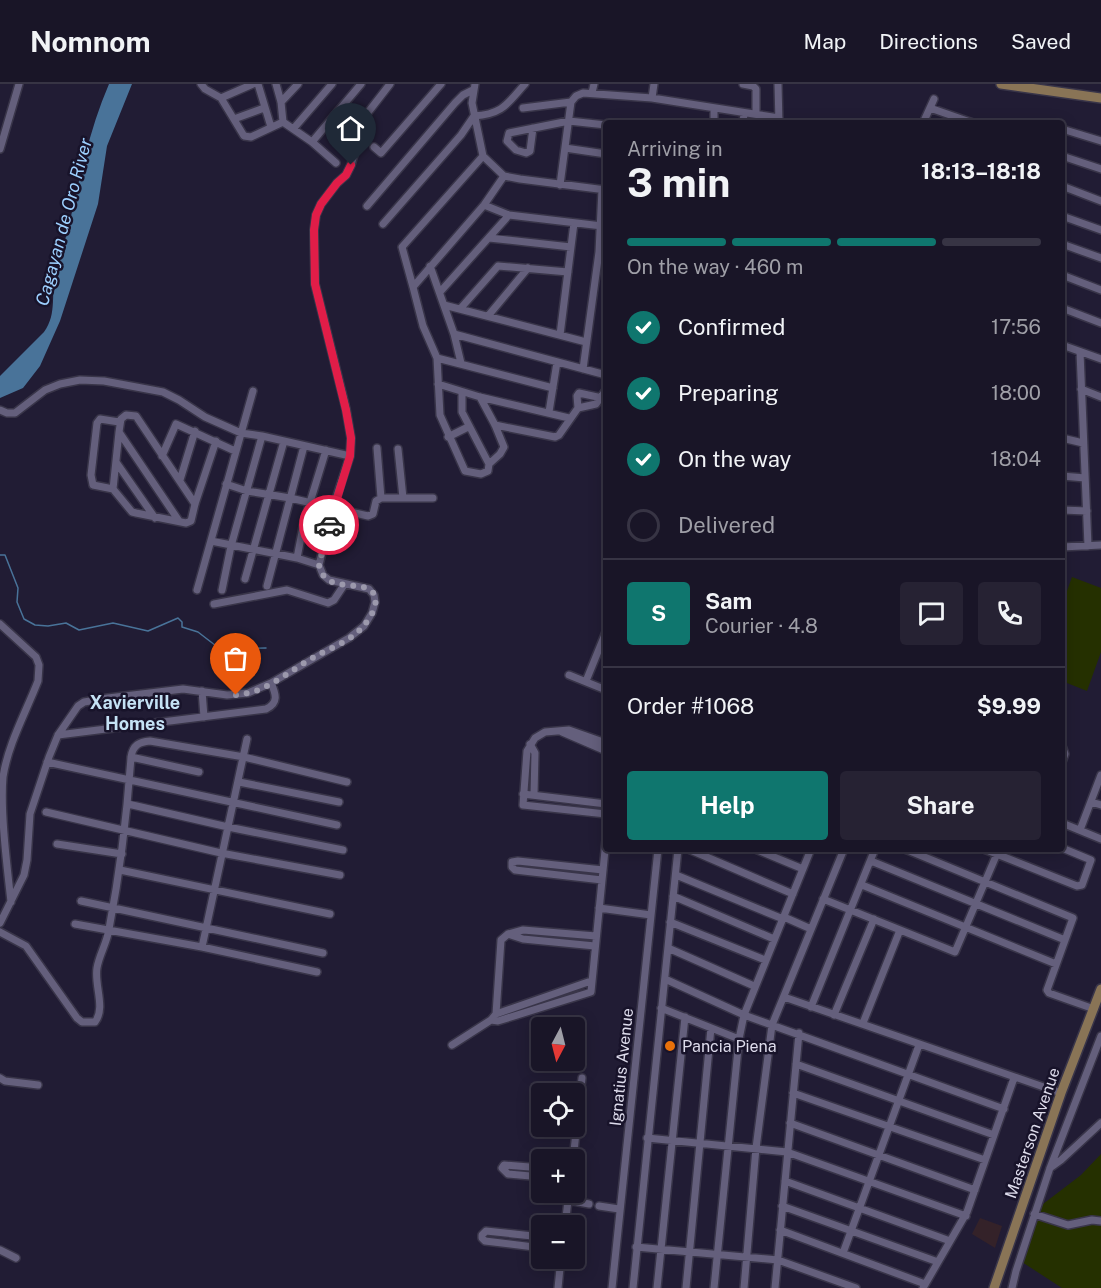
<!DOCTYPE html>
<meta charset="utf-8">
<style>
body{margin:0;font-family:"Public Sans",sans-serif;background:#262233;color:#f1f3f6;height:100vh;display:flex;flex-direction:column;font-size:22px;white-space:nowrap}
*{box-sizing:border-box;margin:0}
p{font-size:20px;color:#9f9fa7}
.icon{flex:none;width:33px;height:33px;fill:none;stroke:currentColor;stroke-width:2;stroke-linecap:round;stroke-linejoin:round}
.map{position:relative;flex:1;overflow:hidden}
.side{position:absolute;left:603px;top:36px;width:462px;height:732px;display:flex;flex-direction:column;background:#191527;border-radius:6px;box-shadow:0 3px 15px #0003,0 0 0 2px #373444}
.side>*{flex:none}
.needle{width:39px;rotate:187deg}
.tools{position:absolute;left:531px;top:933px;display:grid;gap:12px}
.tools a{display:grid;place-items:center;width:54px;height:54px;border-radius:6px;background:#191527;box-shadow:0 3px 15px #0003,0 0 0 2px #373444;font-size:30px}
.pin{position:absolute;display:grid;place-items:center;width:51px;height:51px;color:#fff;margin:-62px -26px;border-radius:50% 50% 50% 0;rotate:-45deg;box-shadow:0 0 6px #0007}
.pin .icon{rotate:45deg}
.courier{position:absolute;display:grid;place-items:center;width:60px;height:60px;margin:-30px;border:4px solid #e11d48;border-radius:50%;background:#fff;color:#222;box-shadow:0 2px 8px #0007}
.head em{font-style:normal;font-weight:700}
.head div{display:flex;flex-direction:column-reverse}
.head{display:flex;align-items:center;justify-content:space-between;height:102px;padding:0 24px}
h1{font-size:39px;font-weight:700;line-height:45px}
.bar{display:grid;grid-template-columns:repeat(4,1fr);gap:9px 6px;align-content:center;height:72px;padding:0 24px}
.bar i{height:8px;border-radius:4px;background:#373444}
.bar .current{background:#0f766e}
.bar p{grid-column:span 4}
.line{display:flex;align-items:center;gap:15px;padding:0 24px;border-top:2px solid #373444}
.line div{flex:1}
.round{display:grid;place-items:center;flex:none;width:63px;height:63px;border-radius:6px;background:#262233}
ol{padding:0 24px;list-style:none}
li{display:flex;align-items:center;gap:18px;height:66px}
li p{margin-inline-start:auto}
li .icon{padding:6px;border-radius:50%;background:#0f766e;color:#fff;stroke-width:4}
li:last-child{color:#9f9fa7}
li i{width:33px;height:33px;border:3px solid #373444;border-radius:50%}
.button{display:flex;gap:12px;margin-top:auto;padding:12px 24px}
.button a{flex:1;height:69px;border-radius:6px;background:#0f766e;color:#fff;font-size:24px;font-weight:700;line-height:69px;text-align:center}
.button a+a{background:#262233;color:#f1f3f6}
header{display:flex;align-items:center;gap:36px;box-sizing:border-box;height:84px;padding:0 30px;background:#191527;border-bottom:2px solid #373444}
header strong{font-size:28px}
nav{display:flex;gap:33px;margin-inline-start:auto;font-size:21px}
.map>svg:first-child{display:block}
.commercial{fill:#342229}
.green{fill:#253000}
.water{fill:#497399}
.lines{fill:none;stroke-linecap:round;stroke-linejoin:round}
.stream{stroke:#497399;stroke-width:1.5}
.minor-casing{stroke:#393549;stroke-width:10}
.major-casing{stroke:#393549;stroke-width:12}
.minor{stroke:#645f7c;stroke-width:7}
.major{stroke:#897456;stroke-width:9}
.done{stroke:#9c99ac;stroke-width:6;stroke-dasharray:0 10.8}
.route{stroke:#e11d48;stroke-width:8}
.food-dot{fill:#e8710a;stroke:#18132a;stroke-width:2}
.labels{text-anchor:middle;stroke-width:5;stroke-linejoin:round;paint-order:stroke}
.poi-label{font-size:16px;fill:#dedcec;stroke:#18132a;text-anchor:start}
.street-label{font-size:16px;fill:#dedcec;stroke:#18132a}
.water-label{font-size:18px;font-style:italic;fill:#9dd0ff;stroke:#18132a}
.neighbourhood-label{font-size:18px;font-weight:bold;fill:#c5e2f5;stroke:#18132a}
</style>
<header>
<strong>Nomnom</strong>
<nav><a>Map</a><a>Directions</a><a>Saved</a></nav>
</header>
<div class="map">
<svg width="1101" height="1204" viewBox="0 0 1101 1204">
<rect width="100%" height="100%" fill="#211c34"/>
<path class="commercial" d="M980 1134 1002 1142 995 1164 972 1150Z"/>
<path class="green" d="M1072 493 1101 504V568L1087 607 1062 597V521Z
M1101 1070V1204H1062L1022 1178 1043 1120 1081 1091Z"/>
<path class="water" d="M109 0H132L107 62 98 120 60 237 40 282 23 304 0 314V292L44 248C58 229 50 208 56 186 59 173 64 160 68 146 79 97 89 46 109 0Z"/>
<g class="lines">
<path class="stream" d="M0 471H5L18 504 17 518 24 535 35 541 48 542 66 539 79 546 113 539 148 547 178 534 182 538V543L198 548 220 565 266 564"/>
<defs>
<path id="minor" d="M201 0 205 5 221 14 244 52 251 53 283 38
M258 0 271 43
M276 0 281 18 283 38
M475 0 472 19 483 72 504 92 520 95 606 106
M743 0 753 2 756 5V30
M778 0 779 39
M592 9 594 0
M221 14 253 0
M652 14 654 0
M281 18 298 0
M523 24 571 18
M930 24 973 39
M234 35 264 24
M283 38 312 58 336 79
M714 39V25
M743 39 744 29
M923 39 934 15
M294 44 332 0
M533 44 530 67 526 69 516 66 507 57 509 49 569 37 606 41
M1062 45 1101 57
M312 58 361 0
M374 63 381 69 441 0
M565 64 606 70
M0 65 19 0
M483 72 402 163 413 203 484 121 504 92
M1062 72 1101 85
M560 101 571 18 576 12 583 9 652 14 779 34
M1062 102 1101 117
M484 121 509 131 602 142
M367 122 455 19 463 11 473 6
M1062 132 1101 146
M383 140 461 51 474 32C503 30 507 20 525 0
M489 154 571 163
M1062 160 1101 174
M430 182 454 250 461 279
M1062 191 1101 206
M413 203 423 242 437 274 440 331 465 387 481 390 488 387 489 380 500 370 504 363 495 341 480 313
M440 208 509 131
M444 221 586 258
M1062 224 1101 239
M460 225 498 182 568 188
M488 232 528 184
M454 250 606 291
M560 251 574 139
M1062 261 1101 275
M1080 268 1088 462
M437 274 553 304
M583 285 599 168 602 105
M438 300 480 313 569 334
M1081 305 1101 313
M462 308V328L489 380
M578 324 577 312 579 309 602 314
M0 326 7 329H15L45 306 60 300 80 296 104 297 163 308 179 316 205 333 241 349 262 352 350 372
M549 328 557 278
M495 341 555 353 559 351 578 324 596 320 606 306
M119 348 113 405 93 401 91 391 97 339 100 335 119 338
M448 353 468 343
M1062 354 1083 359
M377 364 381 414
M398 365 403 414
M162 372 176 340 235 367
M116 378 155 434
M1062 392 1085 394
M180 396 195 347
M226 400 247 407 290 414 368 432 373 430 376 417 381 414H433
M113 405 132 428 136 429 186 439 191 437 195 420 216 357
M1062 426 1087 427
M179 437 119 348 121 335 126 331 136 332 195 420
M211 457 297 474 319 481
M1062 463 1101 461
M297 474 304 438 326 366
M245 495 284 357
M267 502 304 362
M197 506 253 307
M222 506 231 462 262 352
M214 520 287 506 328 519 334 516 344 501
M0 540 36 573 39 581 38 597C26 628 8 660 3 693 0 727 7 782 11 818
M569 591 606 606
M586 597 606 548
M202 607 204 633
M562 648 606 667
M58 651 266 625C279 619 276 610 271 599
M606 659 569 646 545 648 535 654 527 667 523 721 606 730
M530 660 535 669 534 711
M1062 662 1065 670 1062 678
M131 673 199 688
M47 678 337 741
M239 698 339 718
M523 710 606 720
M1091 718 1101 721
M128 720 228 743 343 766
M46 728 221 769 340 791
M1062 739 1101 755
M1080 746 1101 691
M57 760 122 770
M688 765 793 810
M755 765 803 785
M905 765 1073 834 1047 906 1049 909 1094 925
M984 765 1077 802 1082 801 1091 776 1062 764
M871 777 1065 856
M120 786 330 830
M676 791 783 835
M602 796 515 786 512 783V778L518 777 603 786
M862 801 1056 880
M673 812 774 855
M823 815 955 868 999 765
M81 817 323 869
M599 824 651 831
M784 833 811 845
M670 838 765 876
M0 839 24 791 27 776 30 730 49 673 58 651 78 622 84 618 108 614 183 605 227 611 248 609 271 599 349 554 364 542 372 529 375 518 374 511 369 505 329 496 323 491 319 481 333 424 350 372 351 354 346 325 315 200 314 146 316 131 321 120 337 99 346 91 351 81 366 31 390 0
M75 840 202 863 317 888
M0 848 26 862 77 934 82 938H95C106 924 94 901 97 884 99 871 107 859 109 845 120 788 127 731 131 673 133 661 139 658 150 657L244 673 347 698
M508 850 523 855 595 862
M202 863 247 655
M668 864 754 902
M665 895 744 931 1004 1025
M784 913 1061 1009
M811 923 875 765
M661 924 739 955
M496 930 501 856 508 850 523 846 596 852
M834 931 874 835
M491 936 498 937 591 908 606 756
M863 939 900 846
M452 961 491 936 496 930 591 897
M796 980 994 1051
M0 994 5 997 38 1001
M793 1009 985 1076
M790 1039 975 1106
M647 1054 787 1068 966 1132
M573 1076 582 994
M542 1084 504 1081 502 1084 508 1090 542 1093
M1050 1084 1061 1076 1101 1039
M785 1097 950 1157
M568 1116 589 1120
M599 1122 619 1125
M782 1122 938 1178
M1034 1130 1068 1141 1092 1136 1101 1137
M565 1142 569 1108
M780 1146 925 1200
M542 1153 486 1147 482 1151V1154L485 1157 542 1164
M636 1163 778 1176 856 1204
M0 1166 16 1174
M843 1169 919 961
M558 1204 561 1174
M612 1204 658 765
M633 1204 678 765
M657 1204 685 933
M686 1204 711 944
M714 1204 739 955 744 931 811 765
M744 1204 756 1064 772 941 844 765
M775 1204 799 949
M923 1204 967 1128 1014 994
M1012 1204 1016 1187 1050 1084 1101 952"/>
<path id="major" d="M1001 0 1101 14
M994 1204 1061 1009 1101 905"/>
</defs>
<use href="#minor" class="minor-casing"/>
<use href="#major" class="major-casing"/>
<use href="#minor" class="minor"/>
<use href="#major" class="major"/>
</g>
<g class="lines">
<path class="done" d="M236 611C243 610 251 609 258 606 278 598 295 584 314 573 330 564 352 557 364 541 370 535 378 521 375 512 367 492 325 513 319 481L329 441"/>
<path class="route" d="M329 441 350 372 351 354 346 326 315 200 314 146 316 131 321 120 337 99 346 91 351 81"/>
</g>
<circle class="food-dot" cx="670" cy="962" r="6"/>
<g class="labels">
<g class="poi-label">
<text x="682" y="968">Pancia Piena</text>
</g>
<g class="street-label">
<text transform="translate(621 983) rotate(-84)" y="6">Ignatius Avenue</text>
<text transform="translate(1032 1049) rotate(-71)" y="6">Masterson Avenue</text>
</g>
<g class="water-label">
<text transform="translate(64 138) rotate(-75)" y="6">Cagayan de Oro River</text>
</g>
<g class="neighbourhood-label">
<text x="135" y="625">Xavierville<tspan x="135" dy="21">Homes</tspan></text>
</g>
</g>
</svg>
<div class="tools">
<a><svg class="needle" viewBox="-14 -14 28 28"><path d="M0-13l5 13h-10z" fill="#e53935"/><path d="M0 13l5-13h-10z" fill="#9f9fa7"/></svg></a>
<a><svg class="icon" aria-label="locate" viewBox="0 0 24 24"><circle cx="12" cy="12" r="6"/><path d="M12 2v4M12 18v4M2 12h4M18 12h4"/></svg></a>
<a>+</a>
<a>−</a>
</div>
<div class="pin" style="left:236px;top:611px;background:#ea580c"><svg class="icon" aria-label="bag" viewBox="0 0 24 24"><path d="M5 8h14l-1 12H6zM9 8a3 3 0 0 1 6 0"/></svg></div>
<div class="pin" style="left:351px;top:81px;background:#1f2937"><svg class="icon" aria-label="home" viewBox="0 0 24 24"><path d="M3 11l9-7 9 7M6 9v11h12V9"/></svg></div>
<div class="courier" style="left:329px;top:441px"><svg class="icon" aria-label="car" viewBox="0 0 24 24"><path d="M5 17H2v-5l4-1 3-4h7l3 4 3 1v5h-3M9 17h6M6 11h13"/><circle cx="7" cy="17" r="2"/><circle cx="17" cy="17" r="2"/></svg></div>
<section class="side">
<div class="head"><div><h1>3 min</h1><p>Arriving in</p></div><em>18:13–18:18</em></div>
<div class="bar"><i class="current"></i><i class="current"></i><i class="current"></i><i></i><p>On the way · 460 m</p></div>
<ol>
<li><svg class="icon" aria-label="check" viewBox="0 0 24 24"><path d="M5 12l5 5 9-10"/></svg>Confirmed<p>17:56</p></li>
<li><svg class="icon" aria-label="check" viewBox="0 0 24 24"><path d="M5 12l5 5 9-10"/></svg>Preparing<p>18:00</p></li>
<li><svg class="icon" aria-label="check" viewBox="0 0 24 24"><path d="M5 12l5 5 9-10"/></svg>On the way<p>18:04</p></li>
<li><i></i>Delivered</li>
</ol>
<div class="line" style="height:108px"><b class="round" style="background:#0f766e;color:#fff">S</b><div><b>Sam</b><p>Courier · 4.8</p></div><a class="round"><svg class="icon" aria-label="chat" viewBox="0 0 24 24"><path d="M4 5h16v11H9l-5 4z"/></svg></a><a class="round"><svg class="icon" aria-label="phone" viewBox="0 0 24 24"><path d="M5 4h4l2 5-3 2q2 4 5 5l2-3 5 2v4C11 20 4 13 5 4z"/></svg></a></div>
<div class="line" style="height:78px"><div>Order #1068</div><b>$9.99</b></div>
<div class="button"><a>Help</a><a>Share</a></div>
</section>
</div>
